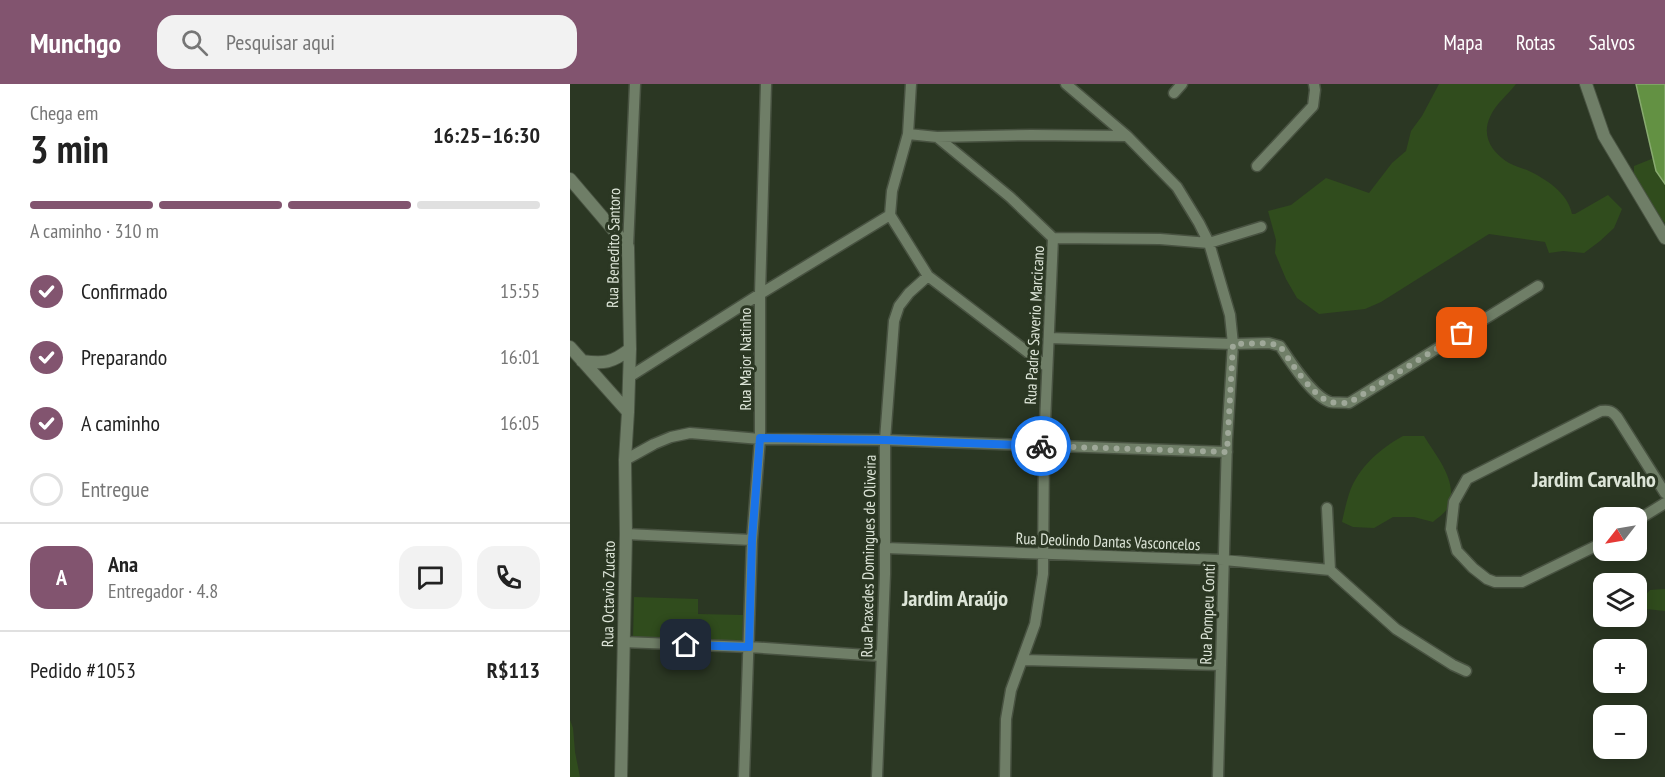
<!DOCTYPE html>
<html lang="pt">
<meta charset="utf-8">
<style>
body{margin:0;font-family:"PT Sans Narrow",sans-serif;background:#f2f2f2;color:#222;height:100vh;display:flex;flex-direction:column;font-size:22px;white-space:nowrap}
*{box-sizing:border-box;margin:0}
p{font-size:20px;color:#767676}
.icon{flex:none;width:33px;height:33px;fill:none;stroke:currentColor;stroke-width:2;stroke-linecap:round;stroke-linejoin:round}
.map{position:relative;flex:1;overflow:hidden}
.side{display:flex;flex-direction:column;background:#fff;width:570px}
.side>*{flex:none}
.needle{width:39px;rotate:239deg}
.tools{position:absolute;left:1023px;top:423px;display:grid;gap:12px}
.tools a{display:grid;place-items:center;width:54px;height:54px;border-radius:12px;background:#fff;box-shadow:0 3px 15px #0003;font-size:30px}
.pin{position:absolute;display:grid;place-items:center;width:51px;height:51px;color:#fff;margin:-26px;border-radius:12px;box-shadow:0 3px 9px #0006}
.courier{position:absolute;display:grid;place-items:center;width:60px;height:60px;margin:-30px;border:4px solid #1a73e8;border-radius:50%;background:#fff;color:#222;box-shadow:0 2px 8px #0007}
.head em{font-style:normal;font-weight:800}
.head div{display:flex;flex-direction:column-reverse}
.head{display:flex;align-items:center;justify-content:space-between;height:102px;padding:0 30px}
h1{font-size:39px;font-weight:800;line-height:45px}
.bar{display:grid;grid-template-columns:repeat(4,1fr);gap:9px 6px;align-content:center;height:72px;padding:0 30px}
.bar i{height:8px;border-radius:4px;background:#e0e0e0}
.bar .active{background:#82546f}
.bar p{grid-column:span 4}
.line{display:flex;align-items:center;gap:15px;padding:0 30px;border-top:2px solid #e0e0e0}
.line div{flex:1}
.round{display:grid;place-items:center;flex:none;width:63px;height:63px;border-radius:18px;background:#f2f2f2}
ol{padding:0 30px;list-style:none}
li{display:flex;align-items:center;gap:18px;height:66px}
li p{margin-inline-start:auto}
li .icon{padding:6px;border-radius:50%;background:#82546f;color:#fff;stroke-width:4}
li:last-child{color:#767676}
li i{width:33px;height:33px;border:3px solid #e0e0e0;border-radius:50%}
header{display:flex;align-items:center;gap:36px;box-sizing:border-box;height:84px;padding:0 30px;background:#82546f;color:#fff}
header strong{font-size:28px}
nav{display:flex;gap:33px;margin-inline-start:auto;font-size:21px}
.search{width:420px;height:54px;background:#f2f2f2;display:flex;align-items:center;gap:15px;box-sizing:border-box;padding:0 21px;border-radius:18px;color:#767676;font-size:22px}
main{display:flex;flex:1;min-height:0}
.map>svg:first-child{display:block}
.green{fill:#304c1d}
.water{fill:#639143;stroke:#88aa70;stroke-width:1.5}
.lines{fill:none;stroke-linecap:round;stroke-linejoin:round}
.minor-casing{stroke:#485241;stroke-width:13}
.tertiary-casing{stroke:#485241;stroke-width:14}
.minor{stroke:#6f7e67;stroke-width:10}
.tertiary{stroke:#6f7e67;stroke-width:12}
.done{stroke:#9fa899;stroke-width:6;stroke-dasharray:0 10.8}
.route{stroke:#1a73e8;stroke-width:8}
.labels{text-anchor:middle;stroke-width:6;stroke-linejoin:round;paint-order:stroke}
.street-label{font-size:16px;fill:#dde5d8;stroke:#2b3723}
.district-label{font-size:22px;font-weight:bold;fill:#dde5d8;stroke:#2b3723}
</style>
<header>
<strong>Munchgo</strong>
<div class="search"><svg class="icon" aria-label="search" viewBox="0 0 24 24"><circle cx="10" cy="10" r="6"/><path d="M15 15l6 6"/></svg>Pesquisar aqui</div>
<nav><a>Mapa</a><a>Rotas</a><a>Salvos</a></nav>
</header>
<main>
<section class="side">
<div class="head"><div><h1>3 min</h1><p>Chega em</p></div><em>16:25–16:30</em></div>
<div class="bar"><i class="active"></i><i class="active"></i><i class="active"></i><i></i><p>A caminho · 310 m</p></div>
<ol>
<li><svg class="icon" aria-label="check" viewBox="0 0 24 24"><path d="M5 12l5 5 9-10"/></svg>Confirmado<p>15:55</p></li>
<li><svg class="icon" aria-label="check" viewBox="0 0 24 24"><path d="M5 12l5 5 9-10"/></svg>Preparando<p>16:01</p></li>
<li><svg class="icon" aria-label="check" viewBox="0 0 24 24"><path d="M5 12l5 5 9-10"/></svg>A caminho<p>16:05</p></li>
<li><i></i>Entregue</li>
</ol>
<div class="line" style="height:108px"><b class="round" style="background:#82546f;color:#fff">A</b><div><b>Ana</b><p>Entregador · 4.8</p></div><a class="round"><svg class="icon" aria-label="chat" viewBox="0 0 24 24"><path d="M4 5h16v11H9l-5 4z"/></svg></a><a class="round"><svg class="icon" aria-label="phone" viewBox="0 0 24 24"><path d="M5 4h4l2 5-3 2q2 4 5 5l2-3 5 2v4C11 20 4 13 5 4z"/></svg></a></div>
<div class="line" style="height:78px"><div>Pedido #1053</div><b>R$113</b></div>
</section>
<div class="map">
<svg width="1095" height="693" viewBox="0 0 1095 693">
<rect width="100%" height="100%" fill="#2b3723"/>
<path class="green" d="M869 0H946C938 11 926 19 920 33 911 52 922 69 939 79 945 82 951 84 957 86 976 95 998 109 1002 130H1005L1038 111 1052 125 1044 144 1030 157 1014 169 993 167 979 169 975 158 919 150 811 218 795 225 749 230 727 214 716 195 705 169 706 156 698 127 721 121 756 94 799 109 822 79 836 67 841 47 852 32Z
M1084 74 1095 80V139L1084 128 1064 93V82Z
M833 352H854C866 372 891 400 877 425 874 430 867 434 863 438L844 433H823L804 444 783 443 772 438C774 429 776 419 779 410 788 383 810 365 833 352Z
M1095 505V527L1067 524V521L1080 506Z
M64 513 128 515V530L173 531 172 559 63 555Z
M0 636 3 644 5 668 10 693H0Z"/>
<path class="water" d="M1066 0H1095V100L1086 87Z"/>
<g class="lines">
<defs>
<path id="minor" d="M341 0 338 50 322 107 320 131 358 192 477 283
M496 0 557 52 607 103 629 139 639 159 660 231 663 260 657 356 648 693
M604 9 612 0
M338 50 367 53 461 51 557 52
M367 53 440 113 483 154 474 362 473 490 465 540 441 606 436 635 435 693
M687 82 743 22 745 6 744 0
M483 154 590 155 639 159 691 143
M58 163 65 0
M479 254 663 260 699 259 710 262C720 277 742 312 760 318 765 319 773 318 779 319L968 202
M59 293 190 210 320 131
M55 376 84 360 101 353 120 349 190 355 315 356 657 368
M757 424 760 486 826 545 883 581 896 587
M1066 437 1095 419
M56 450 182 456
M1034 458 952 498H925L917 495 903 484 887 467 881 445 884 418 897 395 1031 327C1039 326 1042 327 1047 333L1095 409
M315 464 654 476 760 486
M53 558 179 563 311 572
M453 576 651 581
M174 693 182 456 190 355V210L196 0
M307 693 315 490V356L324 237 329 222 339 209 358 192"/>
<path id="tertiary" d="M1016 0 1034 52 1095 154
M0 95 58 163 60 265 58 328 55 376 56 450 51 693
M0 263 58 328
M12 277C34 280 42 279 60 265"/>
</defs>
<use href="#minor" class="minor-casing"/>
<use href="#tertiary" class="tertiary-casing"/>
<use href="#minor" class="minor"/>
<use href="#tertiary" class="tertiary"/>
</g>
<g class="lines">
<path class="done" d="M471 362 657 368 663 260 699 259 710 262C720 277 742 312 760 318 765 319 773 319 779 319L892 249"/>
<path class="route" d="M116 561 179 563 182 456 190 354 315 356 471 362"/>
</g>
<g class="labels">
<g class="street-label">
<text transform="translate(43 164) rotate(-89)" y="6">Rua Benedito Santoro</text>
<text transform="translate(464 241) rotate(-87)" y="6">Rua Padre Saverio Marcicano</text>
<text transform="translate(175 275) rotate(-90)" y="6">Rua Major Natinho</text>
<text transform="translate(538 457) rotate(2)" y="6">Rua Deolindo Dantas Vasconcelos</text>
<text transform="translate(298 472) rotate(-89)" y="6">Rua Praxedes Domingues de Oliveira</text>
<text transform="translate(38 510) rotate(-89)" y="6">Rua Octavio Zucato</text>
<text transform="translate(637 530) rotate(-88)" y="6">Rua Pompeu Conti</text>
</g>
<g class="district-label">
<text x="1024" y="403">Jardim Carvalho</text>
<text x="385" y="522">Jardim Araújo</text>
</g>
</g>
</svg>
<div class="tools">
<a><svg class="needle" viewBox="-14 -14 28 28"><path d="M0-13l5 13h-10z" fill="#e53935"/><path d="M0 13l5-13h-10z" fill="#767676"/></svg></a>
<a><svg class="icon" aria-label="layers" viewBox="0 0 24 24"><path d="M12 4l9 5-9 5-9-5zM3 14l9 5 9-5"/></svg></a>
<a>+</a>
<a>−</a>
</div>
<div class="pin" style="left:892px;top:249px;background:#ea580c"><svg class="icon" aria-label="bag" viewBox="0 0 24 24"><path d="M5 8h14l-1 12H6zM9 8a3 3 0 0 1 6 0"/></svg></div>
<div class="pin" style="left:116px;top:561px;background:#1f2937"><svg class="icon" aria-label="home" viewBox="0 0 24 24"><path d="M3 11l9-7 9 7M6 9v11h12V9"/></svg></div>
<div class="courier" style="left:471px;top:362px"><svg class="icon" aria-label="bike" viewBox="0 0 24 24"><circle cx="6" cy="16" r="4"/><circle cx="18" cy="16" r="4"/><path d="M6 16l4-8h5l3 8M10 8l3 8H6M13 5h3"/></svg></div>
</div>
</main>
